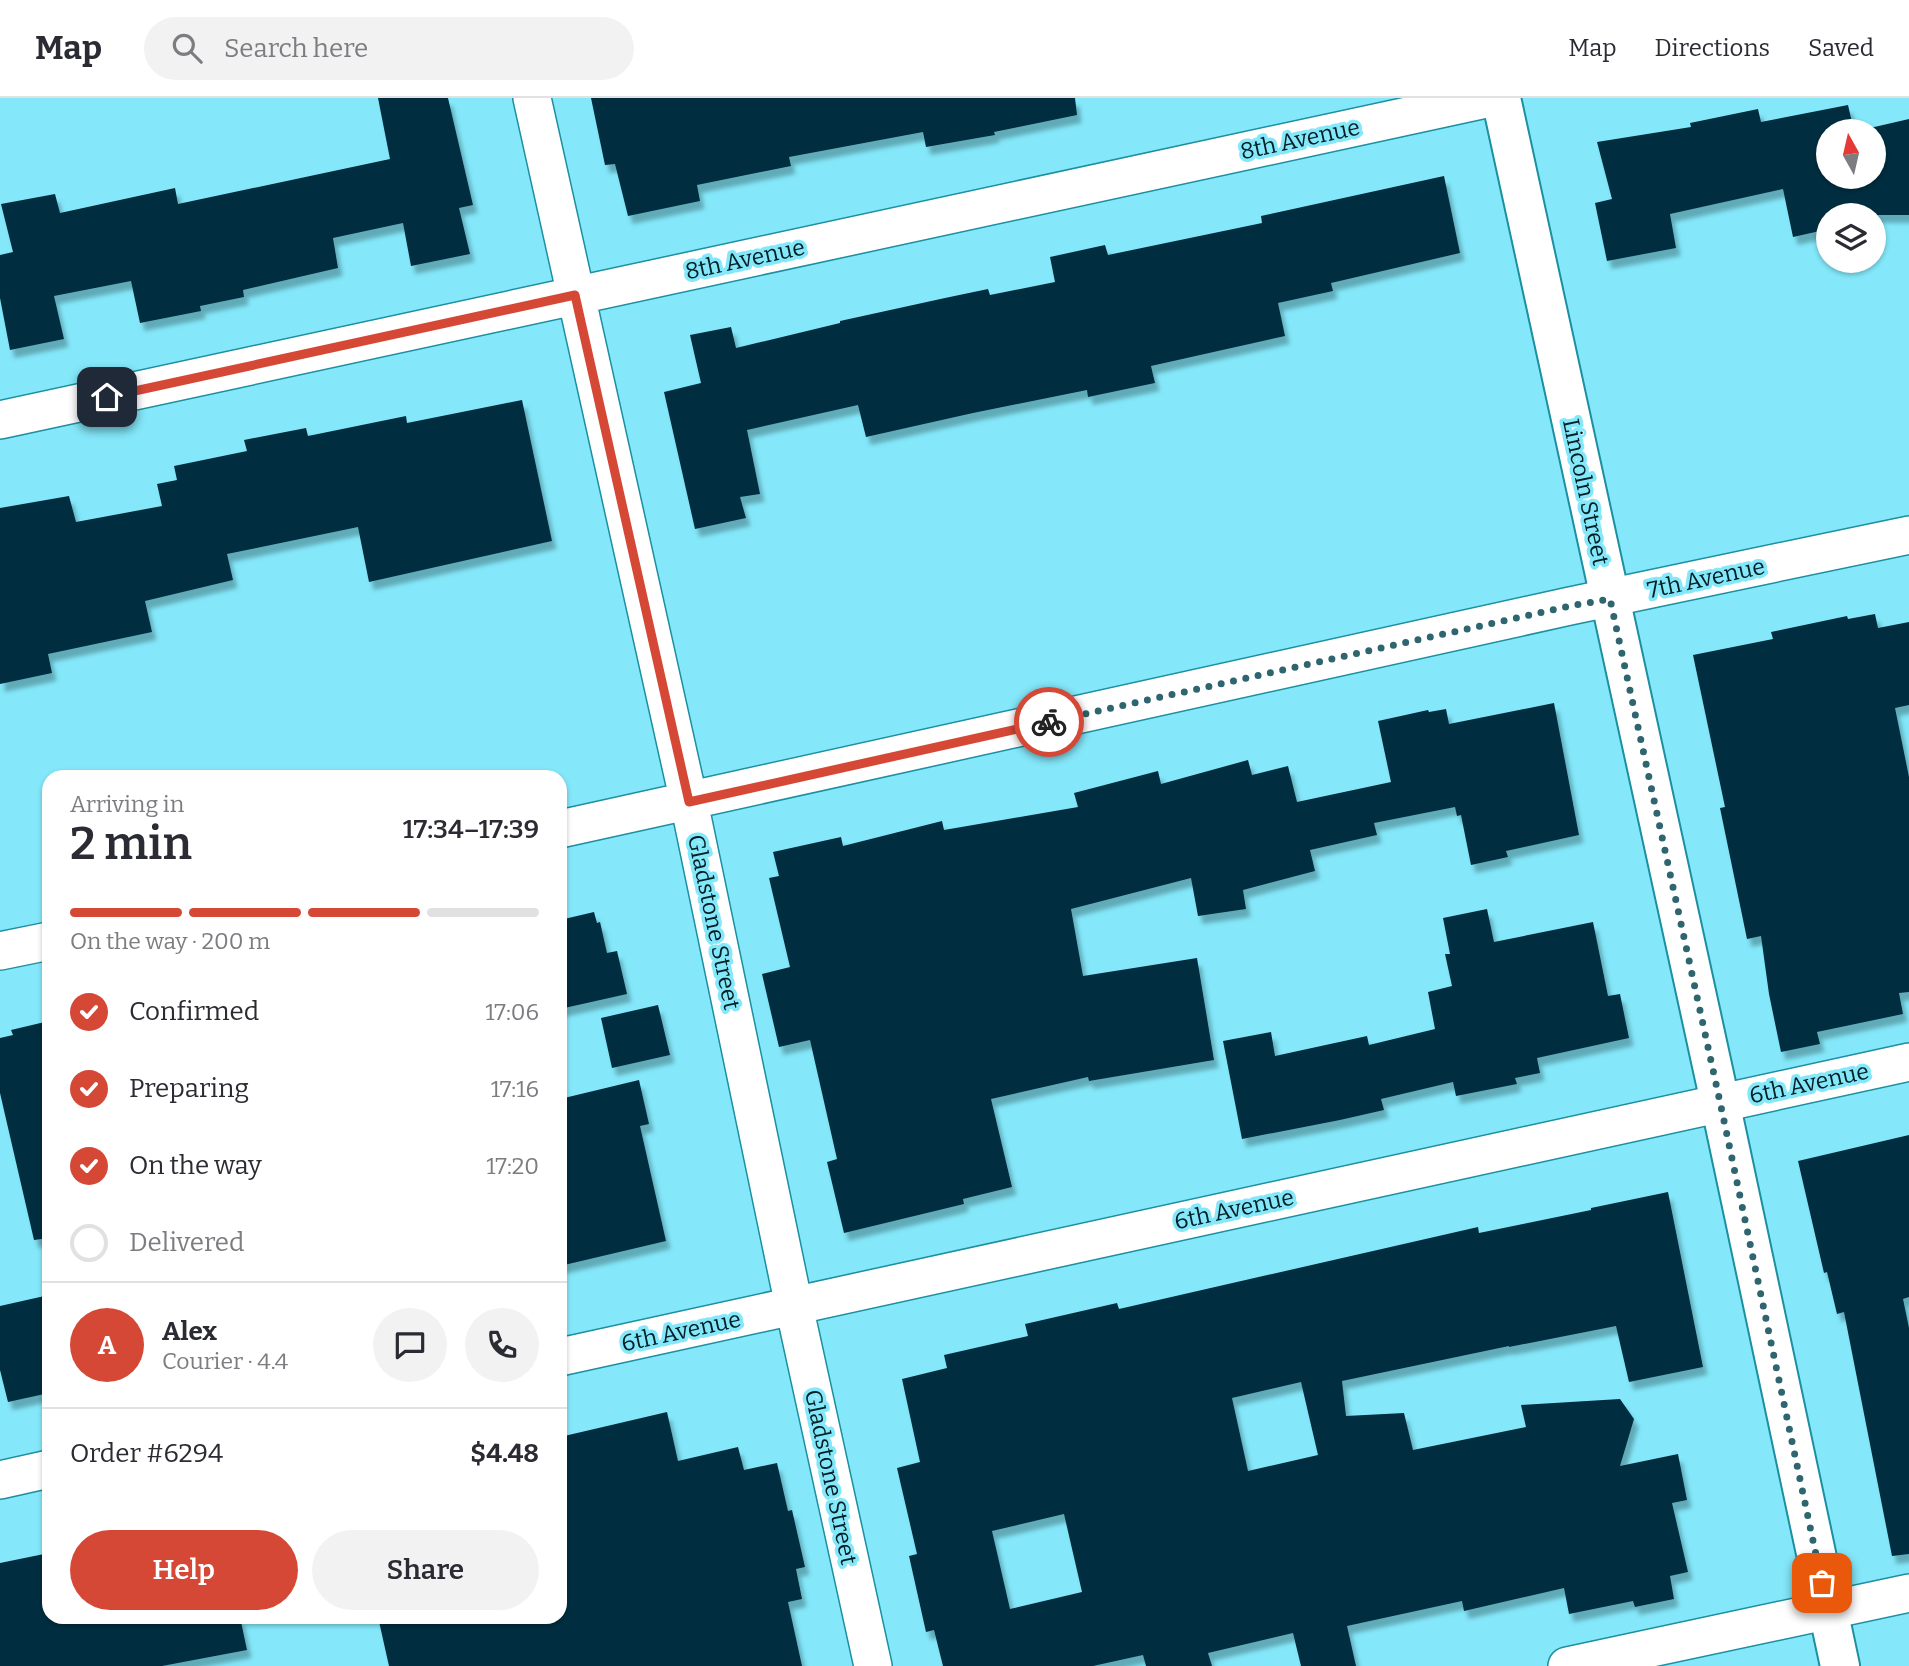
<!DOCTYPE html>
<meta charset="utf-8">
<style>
body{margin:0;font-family:Bitter,serif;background:#f2f2f3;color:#2b2b33;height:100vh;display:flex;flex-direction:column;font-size:26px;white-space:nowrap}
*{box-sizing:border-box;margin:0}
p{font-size:23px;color:#7c7c81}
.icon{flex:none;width:38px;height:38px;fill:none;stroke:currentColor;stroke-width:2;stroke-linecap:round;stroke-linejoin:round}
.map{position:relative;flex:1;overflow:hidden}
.panel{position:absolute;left:42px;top:672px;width:525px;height:854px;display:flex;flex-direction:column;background:#fff;border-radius:21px;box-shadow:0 2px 5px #0004}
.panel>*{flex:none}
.needle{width:46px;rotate:352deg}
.fabs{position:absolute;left:1816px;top:21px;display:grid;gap:14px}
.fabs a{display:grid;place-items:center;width:70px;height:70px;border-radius:50%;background:#fff;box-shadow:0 2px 5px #0004;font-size:35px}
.pin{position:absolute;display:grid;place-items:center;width:60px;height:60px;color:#fff;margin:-30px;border-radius:14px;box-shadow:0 4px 10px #0006}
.courier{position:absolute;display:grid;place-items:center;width:70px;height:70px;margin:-35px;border:5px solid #d54836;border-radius:50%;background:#fff;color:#222;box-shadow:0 2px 9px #0007}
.headline em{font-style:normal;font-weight:600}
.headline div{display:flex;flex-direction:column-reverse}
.headline{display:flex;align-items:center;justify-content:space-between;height:119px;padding:0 28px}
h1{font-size:46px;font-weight:600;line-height:52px}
.bar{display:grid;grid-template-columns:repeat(4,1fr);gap:10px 7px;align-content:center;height:84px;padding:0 28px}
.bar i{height:9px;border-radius:5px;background:#e1e1e2}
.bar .active{background:#d54836}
.bar p{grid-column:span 4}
.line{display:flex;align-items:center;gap:18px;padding:0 28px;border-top:2px solid #e1e1e2}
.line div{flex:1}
.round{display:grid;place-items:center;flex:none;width:74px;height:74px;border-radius:37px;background:#f2f2f3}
ol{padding:0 28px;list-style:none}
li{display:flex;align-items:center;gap:21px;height:77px}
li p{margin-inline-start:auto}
li .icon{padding:7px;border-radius:50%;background:#d54836;color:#fff;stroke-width:4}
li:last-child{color:#7c7c81}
li i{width:38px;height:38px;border:4px solid #e1e1e2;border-radius:50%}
.cta{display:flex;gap:14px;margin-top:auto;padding:14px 28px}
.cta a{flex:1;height:80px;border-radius:42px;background:#d54836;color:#fff;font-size:28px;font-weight:600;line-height:80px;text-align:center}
.cta a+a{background:#f2f2f3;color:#2b2b33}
header{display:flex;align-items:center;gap:42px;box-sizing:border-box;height:98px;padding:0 35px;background:#fff;border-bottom:2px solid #e1e1e2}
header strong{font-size:33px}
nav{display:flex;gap:38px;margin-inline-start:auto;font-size:24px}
.search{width:490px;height:63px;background:#f2f2f3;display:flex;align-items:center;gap:18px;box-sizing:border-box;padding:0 24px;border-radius:38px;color:#7c7c81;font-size:26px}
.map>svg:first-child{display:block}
.building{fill:#022e3f;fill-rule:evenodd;filter:url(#shadow)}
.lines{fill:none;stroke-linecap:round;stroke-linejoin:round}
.minor-casing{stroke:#1c8fa0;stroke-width:40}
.tertiary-casing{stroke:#1c8fa0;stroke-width:42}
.minor{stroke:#fff;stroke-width:37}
.tertiary{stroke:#fff;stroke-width:38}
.done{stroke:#2e656e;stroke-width:7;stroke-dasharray:0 12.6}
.route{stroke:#d54836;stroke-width:9}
.labels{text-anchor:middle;stroke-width:7;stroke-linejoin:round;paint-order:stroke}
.street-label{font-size:23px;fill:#001e23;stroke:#84e8fa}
</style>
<header>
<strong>Map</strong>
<div class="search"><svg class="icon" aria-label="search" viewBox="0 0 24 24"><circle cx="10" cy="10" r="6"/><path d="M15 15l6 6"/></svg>Search here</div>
<nav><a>Map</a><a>Directions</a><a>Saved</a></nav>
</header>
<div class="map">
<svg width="1909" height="1568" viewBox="0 0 1909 1568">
<defs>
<filter id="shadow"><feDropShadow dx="4.5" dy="8" stdDeviation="2" flood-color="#0004"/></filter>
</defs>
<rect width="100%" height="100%" fill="#84e8fa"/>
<path class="building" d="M378 0H448L473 107 459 110 470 156 411 168 403 125 333 140 338 170 243 192 244 199 200 208 201 213 140 225 131 183 54 198 64 241 10 252 0 200V157L13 154 1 106 55 96 60 115 175 90 178 106 390 61Z
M591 0H1075L1077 17 994 34 995 37 926 49 923 34 789 59 791 68 697 87 700 103 628 118 615 66 605 67Z
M1848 7 1854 33H1829V79H1874V33H1857L1909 21V117H1829V131L1793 139 1783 91 1670 116 1676 150 1607 163 1595 105 1612 101 1597 44 1691 29 1690 25 1758 11 1761 24Z
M1444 78 1460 155 1331 185 1333 193 1278 205 1285 238 1151 268 1155 285 1088 299 1087 292 973 315 866 339 858 307 747 332 760 396 740 399 746 420 695 431 664 294 701 285 690 237 731 229 736 250 840 225V223L945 200 988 191 990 197 1055 184 1050 159 1105 147 1108 157 1262 125 1261 118Z
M522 302 552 443 369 484 358 429 227 456 233 482 145 503 152 534 48 556 52 575 0 586V410L69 398 76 424 162 408 157 386 177 382 174 368 247 353 244 342 306 330 308 338 406 318 407 325Z
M1875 516 1878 530 1909 524V607L1895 610 1909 679V894L1899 895 1903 916 1817 934 1820 946 1781 954 1769 896 1761 838 1747 841 1720 710 1725 709 1693 557 1773 541 1771 534 1847 518 1848 521Z
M1554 605 1579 737 1506 753 1508 759 1471 767 1461 717 1457 718 1455 709 1374 725 1377 737 1310 752 1315 773 1243 792 1246 811 1198 818 1191 780 1071 811 1083 878 1197 860 1214 962 1089 983 1088 979 991 1001 1012 1089 963 1101 964 1106 844 1135 827 1064 837 1061 810 942 779 949 762 876 790 869 769 780 779 778 773 754 841 739 843 748 942 723 944 732 1078 709 1074 695 1158 673 1161 686 1248 662 1252 677 1288 668 1297 704 1391 684 1378 623 1428 612 1429 614 1446 611 1449 626Z
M1487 811 1494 844 1593 824 1608 898 1620 896 1629 940 1537 960 1540 975 1515 980 1517 986 1456 998 1453 984 1381 1001 1384 1012 1340 1022 1242 1041 1223 943 1271 934 1275 958 1367 938 1369 947 1435 931 1428 894 1452 888 1445 856H1450L1443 820Z
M594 814 597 825 600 824 607 855 617 853 627 896 560 911V822Z
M658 907 670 957 612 970 601 920Z
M49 923V1140L34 1142 0 995V940L13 937 11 932Z
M639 982 649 1026 640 1028 666 1143 560 1168V1001Z
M1909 1037V1199L1903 1201 1909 1230V1456L1892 1458 1844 1214 1837 1216 1827 1174 1824 1175 1798 1063Z
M1668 1094 1703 1269 1629 1284 1616 1228 1509 1249V1248L1342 1283 1346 1318 1404 1315 1413 1352 1526 1329 1521 1307 1620 1301 1634 1321 1620 1368 1678 1356 1687 1402 1672 1405 1688 1474 1670 1478 1674 1501 1635 1509 1633 1503 1569 1516 1564 1490 1464 1513 1462 1503 1347 1528 1356 1568H1301L1293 1535 1208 1555 1212 1568H1146L1143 1557 1093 1568H943L934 1532 926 1534 909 1458 917 1456 897 1370 920 1364 902 1281 947 1270 944 1257 1028 1238 1025 1226 1117 1205 1119 1211 1478 1129 1479 1135 1591 1112V1110ZM1301 1284 1318 1357 1248 1373 1232 1300ZM1064 1416 1082 1494 1010 1511 992 1433Z
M49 1197V1295L8 1304 0 1272V1208Z
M667 1314 678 1363 738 1349 744 1372 777 1365 788 1413 792 1412 805 1469 796 1471 802 1501 788 1504 802 1568H389L378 1519H560V1339Z
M49 1455V1519H240L247 1552 162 1568H0V1465Z"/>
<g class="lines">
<defs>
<path id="minor" d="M532 0 689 704 794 1208 873 1568
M0 322 1491 0
M560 731 1570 508 1909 437
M0 853 49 843
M560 1259 1909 964
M0 1382 49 1371
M1567 1568 1909 1495"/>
<path id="tertiary" d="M1501 0 1720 1004 1840 1568"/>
</defs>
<use href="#minor" class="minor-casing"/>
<use href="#tertiary" class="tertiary-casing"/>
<use href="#minor" class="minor"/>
<use href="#tertiary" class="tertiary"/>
</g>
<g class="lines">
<path class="done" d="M1049 624 1570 508 1610 501 1720 1004 1822 1485"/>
<path class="route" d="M107 299 575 197 689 704 1049 624"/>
</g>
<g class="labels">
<g class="street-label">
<text transform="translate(1300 41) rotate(-12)" y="8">8th Avenue</text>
<text transform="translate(745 161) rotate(-12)" y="8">8th Avenue</text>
<text transform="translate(1586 394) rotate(78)" y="8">Lincoln Street</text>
<text transform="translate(1706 480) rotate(-12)" y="8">7th Avenue</text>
<text transform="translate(714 824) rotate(78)" y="8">Gladstone Street</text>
<text transform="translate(1809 985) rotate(-12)" y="8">6th Avenue</text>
<text transform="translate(1234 1111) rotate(-12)" y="8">6th Avenue</text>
<text transform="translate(681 1233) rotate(-12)" y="8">6th Avenue</text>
<text transform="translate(831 1379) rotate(78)" y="8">Gladstone Street</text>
</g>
</g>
</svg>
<div class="fabs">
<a><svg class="needle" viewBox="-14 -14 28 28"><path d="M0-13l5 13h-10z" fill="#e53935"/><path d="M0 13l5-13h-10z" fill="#7c7c81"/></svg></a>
<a><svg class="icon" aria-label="layers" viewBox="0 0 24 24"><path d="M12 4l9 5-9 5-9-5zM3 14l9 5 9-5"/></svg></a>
</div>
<div class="pin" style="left:1822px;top:1485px;background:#ea580c"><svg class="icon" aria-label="bag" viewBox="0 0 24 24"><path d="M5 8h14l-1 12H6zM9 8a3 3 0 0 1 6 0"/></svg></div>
<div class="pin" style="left:107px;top:299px;background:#1f2937"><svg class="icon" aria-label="home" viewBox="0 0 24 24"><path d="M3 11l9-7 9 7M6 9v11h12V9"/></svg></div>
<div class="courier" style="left:1049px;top:624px"><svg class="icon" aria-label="bike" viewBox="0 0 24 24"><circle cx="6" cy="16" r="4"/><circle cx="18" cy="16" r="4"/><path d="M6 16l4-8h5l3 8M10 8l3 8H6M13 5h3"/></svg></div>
<section class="panel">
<div class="headline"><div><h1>2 min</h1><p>Arriving in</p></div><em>17:34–17:39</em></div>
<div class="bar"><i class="active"></i><i class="active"></i><i class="active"></i><i></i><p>On the way · 200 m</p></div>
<ol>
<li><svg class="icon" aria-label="check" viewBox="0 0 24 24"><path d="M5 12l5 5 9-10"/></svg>Confirmed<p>17:06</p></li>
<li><svg class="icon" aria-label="check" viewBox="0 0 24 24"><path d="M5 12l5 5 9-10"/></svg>Preparing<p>17:16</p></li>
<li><svg class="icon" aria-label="check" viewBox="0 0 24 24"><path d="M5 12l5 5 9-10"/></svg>On the way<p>17:20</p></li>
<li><i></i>Delivered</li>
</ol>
<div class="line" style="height:126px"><b class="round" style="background:#d54836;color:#fff">A</b><div><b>Alex</b><p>Courier · 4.4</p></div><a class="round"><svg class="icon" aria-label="chat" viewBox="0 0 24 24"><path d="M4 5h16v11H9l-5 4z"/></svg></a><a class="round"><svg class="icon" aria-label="phone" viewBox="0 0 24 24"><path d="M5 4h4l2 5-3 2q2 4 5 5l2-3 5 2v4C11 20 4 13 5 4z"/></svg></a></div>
<div class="line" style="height:91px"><div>Order #6294</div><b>$4.48</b></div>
<div class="cta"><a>Help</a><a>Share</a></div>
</section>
</div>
